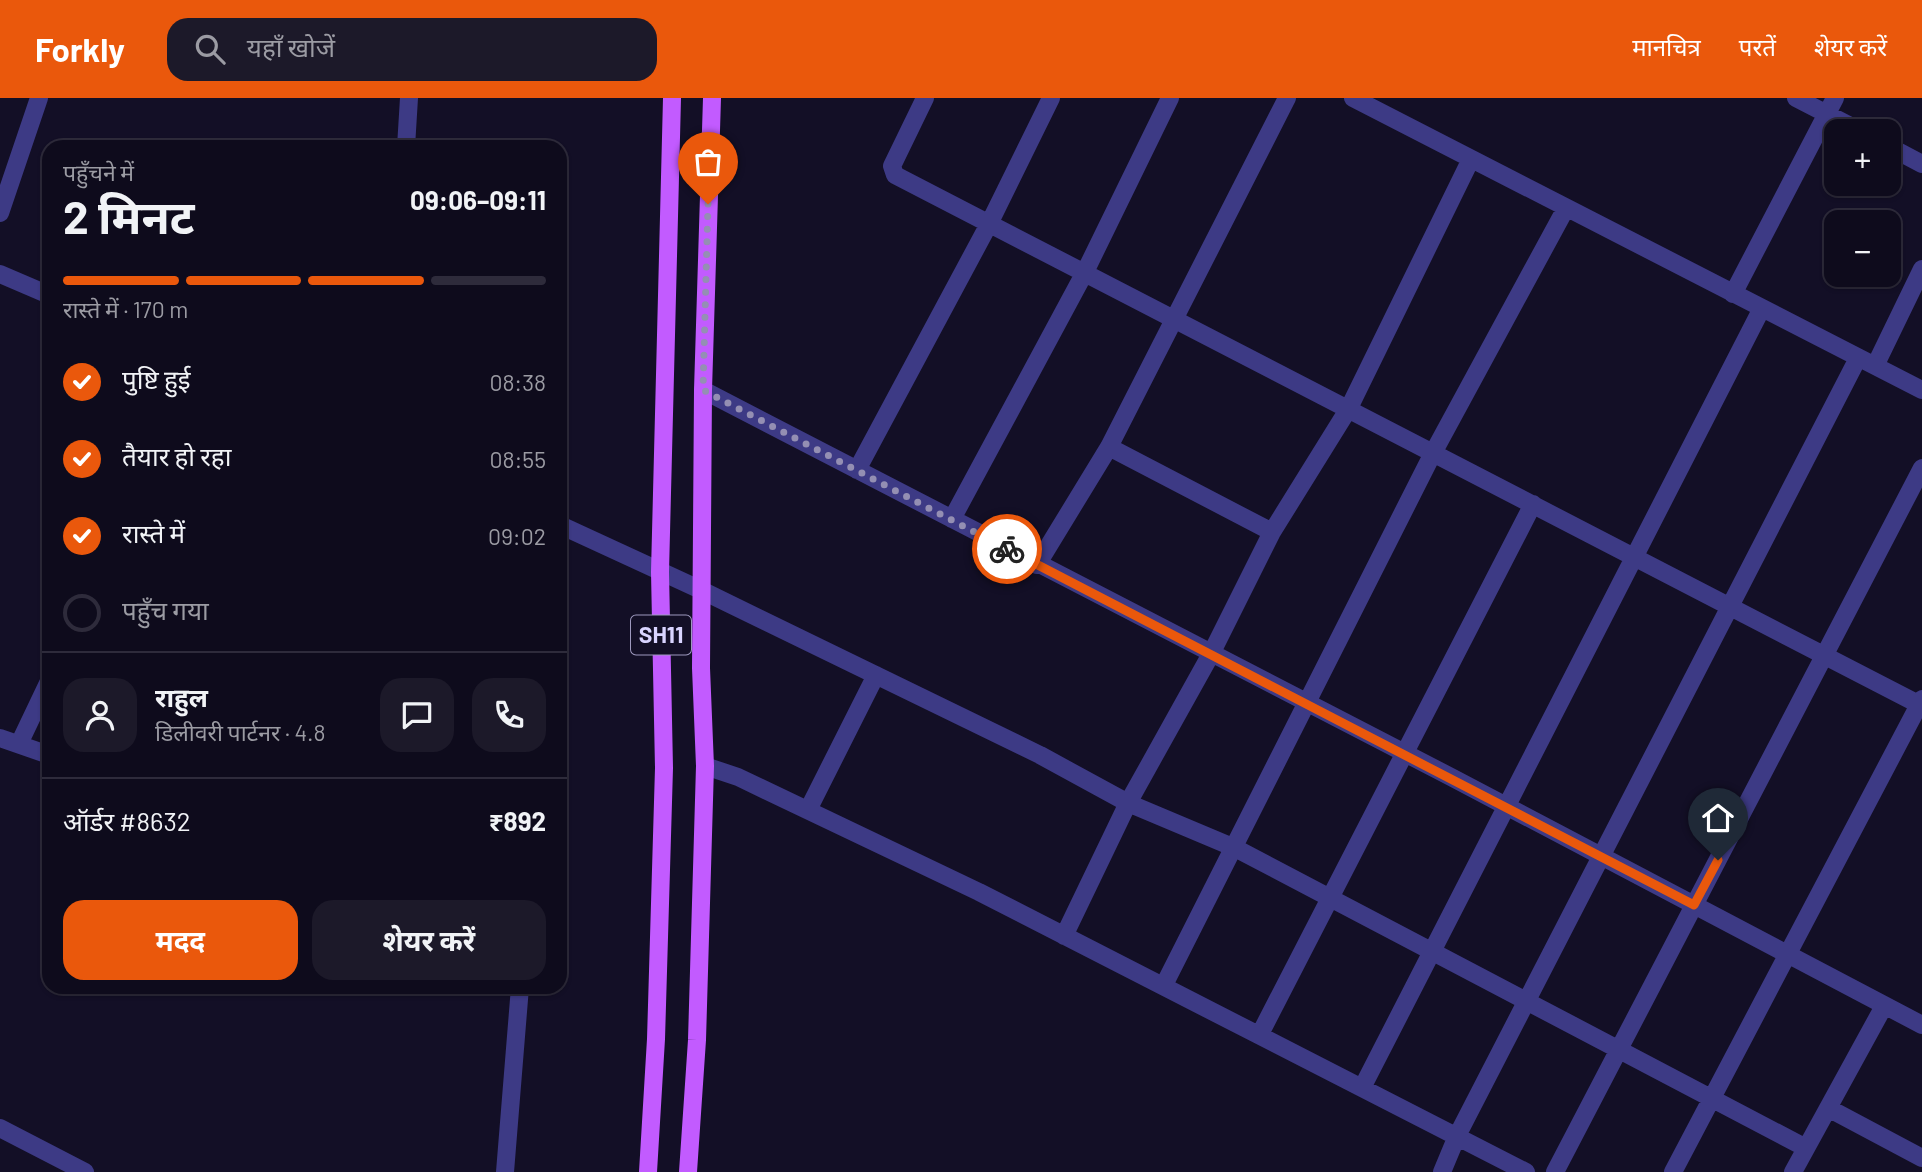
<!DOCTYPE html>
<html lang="hi">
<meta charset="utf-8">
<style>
body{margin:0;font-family:Barlow,"Noto Sans Devanagari",sans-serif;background:#1c1929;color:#f1f3f6;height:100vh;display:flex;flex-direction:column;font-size:26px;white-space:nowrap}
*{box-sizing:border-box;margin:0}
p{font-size:23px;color:#9b9ba3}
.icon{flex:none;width:38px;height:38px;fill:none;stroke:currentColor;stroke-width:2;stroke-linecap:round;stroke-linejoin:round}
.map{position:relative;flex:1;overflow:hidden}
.details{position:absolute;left:42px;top:42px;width:525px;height:854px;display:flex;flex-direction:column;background:#0e0b1c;border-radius:21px;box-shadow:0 2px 5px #0004,0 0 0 2px #2e2b3b}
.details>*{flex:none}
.buttons{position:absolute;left:1824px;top:21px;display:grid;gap:14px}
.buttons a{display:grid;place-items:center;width:77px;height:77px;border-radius:14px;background:#0e0b1c;box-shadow:0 2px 5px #0004,0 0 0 2px #2e2b3b;font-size:35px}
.pin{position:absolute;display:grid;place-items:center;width:60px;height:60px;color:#fff;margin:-72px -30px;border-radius:50% 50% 50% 0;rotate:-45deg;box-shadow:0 0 7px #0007}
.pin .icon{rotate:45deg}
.courier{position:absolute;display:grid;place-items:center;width:70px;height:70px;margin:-35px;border:5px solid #ea580c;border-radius:50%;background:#fff;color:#222;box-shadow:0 2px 9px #0007}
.headline em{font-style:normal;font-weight:700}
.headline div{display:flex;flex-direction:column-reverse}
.headline{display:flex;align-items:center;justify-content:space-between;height:119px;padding:0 21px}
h1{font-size:46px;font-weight:700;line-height:52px}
.bar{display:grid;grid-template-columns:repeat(4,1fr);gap:10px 7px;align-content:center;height:84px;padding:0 21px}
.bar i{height:9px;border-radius:5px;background:#2e2b3b}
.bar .active{background:#ea580c}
.bar p{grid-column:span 4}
.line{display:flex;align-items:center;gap:18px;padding:0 21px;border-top:2px solid #2e2b3b}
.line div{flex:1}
.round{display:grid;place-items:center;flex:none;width:74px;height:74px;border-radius:21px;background:#1c1929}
ol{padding:0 21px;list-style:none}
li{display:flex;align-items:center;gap:21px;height:77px}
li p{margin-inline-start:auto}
li .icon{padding:7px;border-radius:50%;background:#ea580c;color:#fff;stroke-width:4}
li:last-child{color:#9b9ba3}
li i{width:38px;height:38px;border:4px solid #2e2b3b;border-radius:50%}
.action{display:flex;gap:14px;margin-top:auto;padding:14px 21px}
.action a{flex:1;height:80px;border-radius:21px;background:#ea580c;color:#fff;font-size:28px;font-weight:700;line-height:80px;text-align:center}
.action a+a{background:#1c1929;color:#f1f3f6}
header{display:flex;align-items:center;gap:42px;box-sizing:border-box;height:98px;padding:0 35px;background:#ea580c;color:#fff}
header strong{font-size:33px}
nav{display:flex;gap:38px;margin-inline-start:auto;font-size:24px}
.search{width:490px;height:63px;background:#1c1929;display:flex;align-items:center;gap:18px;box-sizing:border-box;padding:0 24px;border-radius:21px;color:#9b9ba3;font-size:26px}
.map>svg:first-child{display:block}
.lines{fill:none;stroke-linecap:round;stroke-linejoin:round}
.minor{stroke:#3d3a85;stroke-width:18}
.primary{stroke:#c25bff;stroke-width:18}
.done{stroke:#948fb3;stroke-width:7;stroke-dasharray:0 12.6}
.route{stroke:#ea580c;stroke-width:9}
.labels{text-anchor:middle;stroke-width:5;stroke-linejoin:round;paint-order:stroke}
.shield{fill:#130f26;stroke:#9e99be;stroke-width:2}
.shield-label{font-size:23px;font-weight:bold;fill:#d9d4ff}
</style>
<header>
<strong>Forkly</strong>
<div class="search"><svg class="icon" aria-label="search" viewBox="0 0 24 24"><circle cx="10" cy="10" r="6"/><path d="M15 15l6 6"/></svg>यहाँ खोजें</div>
<nav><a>मानचित्र</a><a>परतें</a><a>शेयर करें</a></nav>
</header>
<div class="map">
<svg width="1922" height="1074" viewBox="0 0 1922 1074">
<rect width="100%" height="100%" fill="#130f26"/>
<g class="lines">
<path class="minor" d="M925 0 892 68 895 77 1922 608
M1353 0 1922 292
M1796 0 1860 33
M1888 48 1922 66
M406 49 409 0
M0 115 39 0
M0 176 49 197
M1733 196 1835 0
M1875 268 1922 171
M703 292 1451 679 1922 927
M1109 349 1272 434
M857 372 990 124 1051 0
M952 421 1085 174 1170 0
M560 427 701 492 1040 657 1128 705 1235 750 1806 1050
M1037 467 1109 349 1287 0
M0 640 49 657
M19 646 49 583
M705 668 738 679 979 794 1526 1074
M808 712 876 577
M1064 838 1128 705 1211 556 1272 434 1349 310 1471 61
M1164 887 1432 357 1566 110
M1260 936 1533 406
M1363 988 1762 210
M1828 1010 1922 1060
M0 1030 85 1074
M505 1074 520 889
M1442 1074 1457 1038 1858 260
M1555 1074 1922 370
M1673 1074 1922 601
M1793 1074 1884 908"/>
<path class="primary" d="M648 1074 656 941 664 670 660 474 672 0
M688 1074 697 942 705 668 701 570 703 292 712 0"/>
</g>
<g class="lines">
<path class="done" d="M708 106 703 292 1007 451"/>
<path class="route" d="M1007 451 1694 807 1718 762"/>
</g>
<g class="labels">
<rect class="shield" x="631" y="517.5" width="60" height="39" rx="5"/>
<g class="shield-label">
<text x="661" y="545">SH11</text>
</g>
</g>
</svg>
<div class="buttons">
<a>+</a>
<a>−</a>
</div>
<div class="pin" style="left:708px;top:106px;background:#ea580c"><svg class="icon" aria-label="bag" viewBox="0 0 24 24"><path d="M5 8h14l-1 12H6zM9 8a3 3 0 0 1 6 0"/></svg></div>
<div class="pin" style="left:1718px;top:762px;background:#1f2937"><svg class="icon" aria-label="home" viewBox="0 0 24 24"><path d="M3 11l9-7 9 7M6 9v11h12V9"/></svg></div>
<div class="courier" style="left:1007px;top:451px"><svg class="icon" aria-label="bike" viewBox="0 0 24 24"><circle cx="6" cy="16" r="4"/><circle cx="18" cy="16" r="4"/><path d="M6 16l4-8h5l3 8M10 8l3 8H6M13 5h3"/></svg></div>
<section class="details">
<div class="headline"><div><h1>2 मिनट</h1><p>पहुँचने में</p></div><em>09:06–09:11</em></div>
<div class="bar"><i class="active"></i><i class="active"></i><i class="active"></i><i></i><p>रास्ते में · 170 m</p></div>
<ol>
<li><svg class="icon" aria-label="check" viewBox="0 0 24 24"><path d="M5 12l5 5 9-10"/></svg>पुष्टि हुई<p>08:38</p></li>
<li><svg class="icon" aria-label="check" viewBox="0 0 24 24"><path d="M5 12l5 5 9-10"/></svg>तैयार हो रहा<p>08:55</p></li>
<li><svg class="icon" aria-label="check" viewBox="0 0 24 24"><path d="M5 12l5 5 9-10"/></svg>रास्ते में<p>09:02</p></li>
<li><i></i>पहुँच गया</li>
</ol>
<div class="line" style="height:126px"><a class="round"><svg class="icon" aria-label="person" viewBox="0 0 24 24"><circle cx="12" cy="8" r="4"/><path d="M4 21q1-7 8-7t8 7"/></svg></a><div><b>राहुल</b><p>डिलीवरी पार्टनर · 4.8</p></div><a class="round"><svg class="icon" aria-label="chat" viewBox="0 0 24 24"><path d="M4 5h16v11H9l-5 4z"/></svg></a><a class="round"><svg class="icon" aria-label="phone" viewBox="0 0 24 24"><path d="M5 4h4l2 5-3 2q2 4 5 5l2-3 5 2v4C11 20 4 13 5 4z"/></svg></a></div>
<div class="line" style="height:91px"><div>ऑर्डर #8632</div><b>₹892</b></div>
<div class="action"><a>मदद</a><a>शेयर करें</a></div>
</section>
</div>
